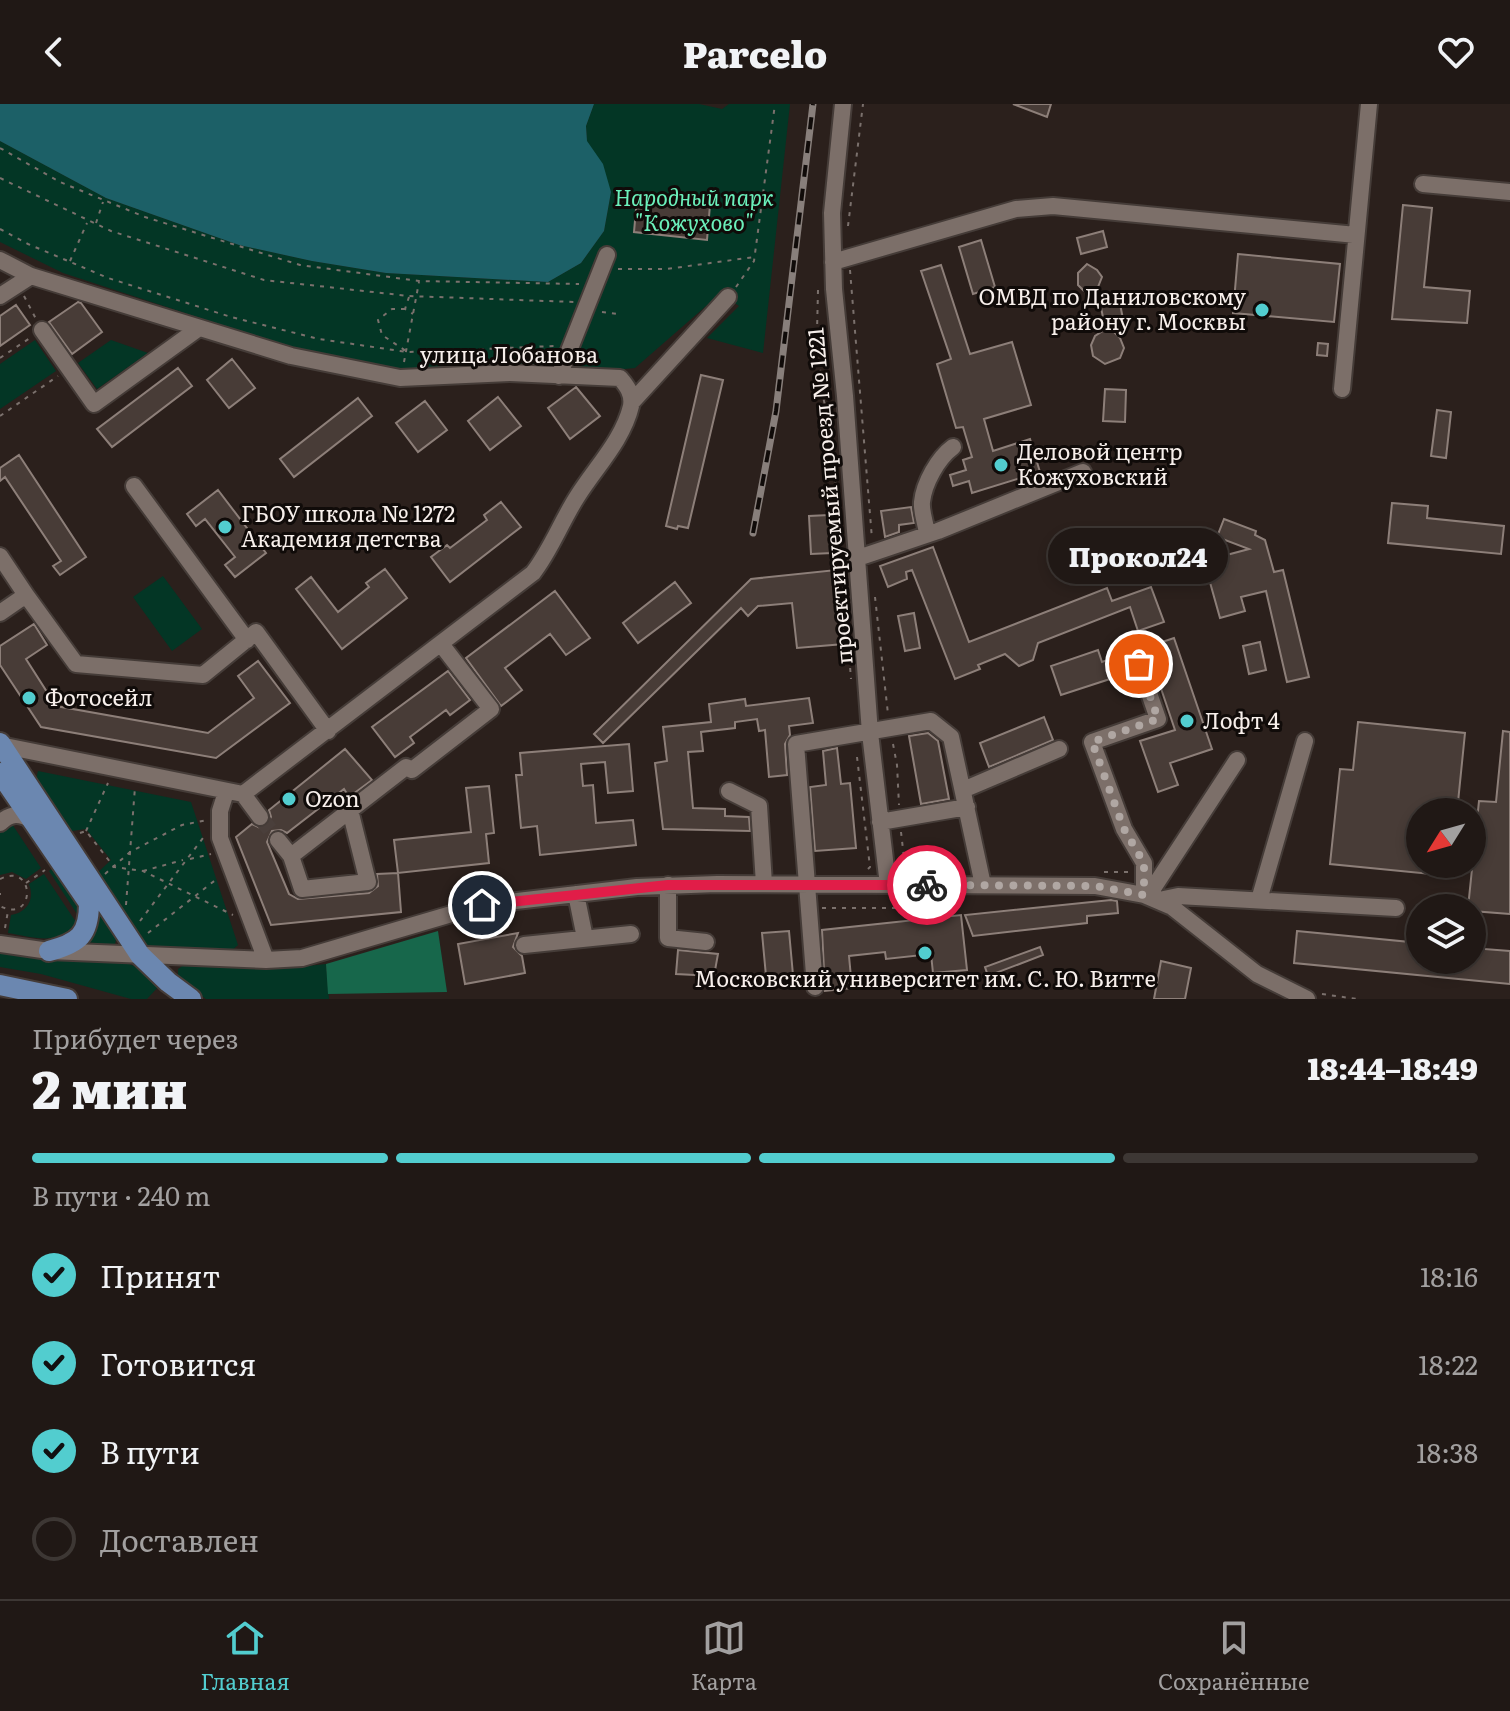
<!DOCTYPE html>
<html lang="ru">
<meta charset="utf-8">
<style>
body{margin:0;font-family:Literata,serif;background:#2d2522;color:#f1f3f6;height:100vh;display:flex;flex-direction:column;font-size:30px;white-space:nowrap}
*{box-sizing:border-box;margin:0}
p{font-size:26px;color:#a2a0a0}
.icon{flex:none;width:44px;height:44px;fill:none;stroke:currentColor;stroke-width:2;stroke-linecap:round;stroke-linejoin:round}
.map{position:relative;height:895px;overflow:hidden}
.side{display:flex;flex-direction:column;background:#201815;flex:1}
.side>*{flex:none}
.needle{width:52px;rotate:233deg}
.fabs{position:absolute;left:1406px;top:694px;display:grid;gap:16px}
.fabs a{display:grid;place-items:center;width:80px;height:80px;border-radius:50%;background:#201815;box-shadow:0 4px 12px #0003,0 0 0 2px #3d3734;font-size:40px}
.pin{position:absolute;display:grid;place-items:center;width:68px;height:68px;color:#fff;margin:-34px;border:4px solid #fff;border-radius:50%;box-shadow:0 2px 8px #0007}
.courier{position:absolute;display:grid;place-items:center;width:80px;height:80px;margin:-40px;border:6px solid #e11d48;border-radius:50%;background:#fff;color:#222;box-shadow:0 2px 10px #0007}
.bubble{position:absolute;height:56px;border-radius:28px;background:#201815;box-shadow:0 4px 12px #0003,0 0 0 2px #3d3734;font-size:26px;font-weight:800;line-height:56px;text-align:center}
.summary em{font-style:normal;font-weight:800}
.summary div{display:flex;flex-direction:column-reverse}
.summary{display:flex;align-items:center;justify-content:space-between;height:136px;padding:0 32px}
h1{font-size:52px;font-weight:800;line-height:60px}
.bar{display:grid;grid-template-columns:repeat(4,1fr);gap:12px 8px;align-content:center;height:96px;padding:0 32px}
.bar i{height:10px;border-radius:6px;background:#3d3734}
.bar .on{background:#52cdcf}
.bar p{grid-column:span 4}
ol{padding:0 32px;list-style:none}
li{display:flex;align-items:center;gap:24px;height:88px}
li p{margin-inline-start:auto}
li .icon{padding:8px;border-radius:50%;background:#52cdcf;color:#111;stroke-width:4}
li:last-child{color:#a2a0a0}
li i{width:44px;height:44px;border:4px solid #3d3734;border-radius:50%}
header{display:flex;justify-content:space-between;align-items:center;height:104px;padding:0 32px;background:#201815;font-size:36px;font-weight:800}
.dock{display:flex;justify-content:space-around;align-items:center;height:112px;border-top:2px solid #3d3734;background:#201815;font-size:22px;color:#a2a0a0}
.dock a{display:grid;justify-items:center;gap:4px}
.dock .on{color:#52cdcf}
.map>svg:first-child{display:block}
.green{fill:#033625}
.forest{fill:#17674b}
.water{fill:#1c6067}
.building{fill:#483c37;stroke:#8d7f79;stroke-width:2}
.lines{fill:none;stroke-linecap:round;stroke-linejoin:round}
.minor-tunnel{stroke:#4a3f3b;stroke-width:16;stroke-dasharray:16 8;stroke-linecap:butt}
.minor-casing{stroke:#453c38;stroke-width:20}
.major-casing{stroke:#453c38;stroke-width:24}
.path{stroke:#7b716d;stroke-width:2;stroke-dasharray:4 6;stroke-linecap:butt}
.minor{stroke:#7c6f69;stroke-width:16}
.major{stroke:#6b87b0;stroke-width:20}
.rail-casing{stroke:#887f7b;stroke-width:7}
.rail{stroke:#100b09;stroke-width:4;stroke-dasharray:12;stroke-linecap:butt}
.done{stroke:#b0a7a3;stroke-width:8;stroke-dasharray:0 14.4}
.route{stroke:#e11d48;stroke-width:10}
.poi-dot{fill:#52cdcf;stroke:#100b09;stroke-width:3}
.labels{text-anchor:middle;stroke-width:6;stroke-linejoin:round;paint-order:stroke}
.park-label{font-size:22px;font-style:italic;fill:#6bf0bb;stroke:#100b09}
.poi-label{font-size:22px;fill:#f7efeb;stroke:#100b09;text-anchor:start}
.street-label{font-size:22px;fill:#f7efeb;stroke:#100b09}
</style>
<header><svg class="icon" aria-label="back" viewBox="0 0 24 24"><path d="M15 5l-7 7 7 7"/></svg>Parcelo<svg class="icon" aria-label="heart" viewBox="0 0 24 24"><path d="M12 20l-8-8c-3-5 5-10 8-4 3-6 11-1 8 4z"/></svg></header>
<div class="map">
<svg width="1510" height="895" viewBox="0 0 1510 895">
<rect width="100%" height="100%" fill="#2b201c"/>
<path class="green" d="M594 0H699L722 5 729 0H790L763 249 707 234 739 202 721 189 635 264 603 267 396 264 295 245 63 169 0 138V37L106 94 239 141 312 157 386 169 548 178 581 159 604 127 611 88 587 38 586 22Z
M35 236 56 267 0 305V260Z
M111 236 148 249 97 285 78 259Z
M163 472 202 525 172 547 133 493Z
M38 667 191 698 238 841 228 850 145 843 93 773 111 756 86 725 65 728 34 683Z
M10 717 41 764 26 775 12 768 0 771V729Z
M55 763 76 794 79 813 49 767Z
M44 770 76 818C59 843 33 833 8 829L11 811C27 808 35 796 29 780Z
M98 809 116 835 115 841 86 838Z
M0 848 43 855 124 858 134 862 159 882 147 895H131L41 870 0 863Z
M194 859 281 865 326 860 329 895H206L183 878 178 872V865L185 860Z"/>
<path class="forest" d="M438 827 447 888 328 890 326 860Z"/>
<path class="water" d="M0 0H594L586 22 587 37 603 60 611 88 604 127 581 159 548 178 386 169 312 157 239 141 106 94 0 37Z"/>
<path class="building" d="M1013 0H1051L1047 13Z
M637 94 710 101 707 136 634 128Z
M1403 101 1432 104 1424 183 1470 187 1467 219 1392 215Z
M1103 127 1107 143 1081 150 1077 134Z
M981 136 995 183 973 190 959 143Z
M1238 150 1340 160 1334 218 1233 209Z
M1087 160 1097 166 1102 173 1096 188 1084 187 1078 181V169Z
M941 161 970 250 1012 238 1031 301 984 315 993 347 1030 335 1040 368 972 389 969 377 953 382 950 371 966 366 963 356 972 353 963 323 956 324 937 260 951 255 921 167Z
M1119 195 1123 215 1104 218 1100 199Z
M78 198 81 199 102 228 72 250 49 218Z
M16 201 30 221 0 242V212Z
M1109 223 1120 234 1124 244 1120 254 1105 260 1093 252 1091 241 1095 232Z
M1318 239 1328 240 1327 252 1317 251Z
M232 255 255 284 229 304 207 276Z
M178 264 192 282 112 343 97 325Z
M701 271 723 276 688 424 678 422 677 425 666 422Z
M576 283 600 312 570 335 548 304Z
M1105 285 1126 286 1125 318 1103 317Z
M498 293 521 322 490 346 468 317Z
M358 294 372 312 294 373 280 355Z
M425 297 447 326 418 348 396 319Z
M1437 306 1451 308 1446 354 1431 352Z
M19 351 86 453 60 471 53 462 61 457 5 373 0 377V364Z
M218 386 266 449 235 473 225 461 235 453 205 415 196 422 187 410Z
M501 398 521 423 450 478 431 453 447 441 450 444 487 416 484 411Z
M1392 399 1428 402 1427 414 1504 422 1501 450 1388 439Z
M911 403 914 419 899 421V428L885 433 881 407Z
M829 411 832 449 811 450 809 412Z
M1224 415 1256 427 1255 431 1265 436 1274 468 1283 466 1309 573 1287 578 1266 487 1241 493 1245 507 1220 514 1204 457 1249 445 1217 433Z
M1181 428 1187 445 1143 461 1137 445Z
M933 443 969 538 1107 484 1112 497 1151 483 1164 518 1138 527 1130 503 1038 539 1033 556 1019 562 1005 550 978 561 980 565 955 575 912 466 906 468 907 475 888 483 880 462Z
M385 465 407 494 342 545 296 485 311 473 338 508 369 483 366 479Z
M836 466 844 540 797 544 792 499 758 502 748 512 741 504 603 639 594 630 751 475Z
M675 478 691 499 638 539 623 519Z
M555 487 590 534 566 551 550 530 505 564 522 586 501 602 466 554Z
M914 509 920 544 905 547 898 512Z
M34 520 47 541 26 555 56 602 208 629 254 594 238 572 258 557 290 599 216 654 41 623 0 561V542Z
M1174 534 1212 645 1170 659 1178 681 1158 688 1140 637 1175 626 1147 543Z
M1260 538 1266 566 1249 570 1243 542Z
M1098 546 1102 558 1110 555 1116 573 1061 591 1051 562Z
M448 567 470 596 450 611 446 606 410 633 414 639 395 653 372 623Z
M809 594 813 619 789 622 790 631 785 640 787 671 769 673 765 626 759 627 757 615 735 618V624L701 628 703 647 688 648 693 704 725 705V712L749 713 750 727 663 725 655 659 667 657 663 623 711 618 709 600 745 595 746 602Z
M1044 613 1053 636 989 663 980 639Z
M1358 618 1465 629 1457 708H1420V760H1452L1451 772 1330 760 1340 665 1353 666Z
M1503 627 1510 628V810L1472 807V804H1468L1479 697 1496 698Z
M928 629 938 637 949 695 921 700 909 632Z
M629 640 633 687 608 689 605 658 581 660 583 682 593 681 596 719 633 716 636 741 540 751 537 722 521 724 516 671H522L520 649Z
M837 644 841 680 850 679 856 744 815 747 810 683 826 681 823 647Z
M345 645 372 676 349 693 344 685 287 729 281 726 272 727 267 738 289 790 298 795 369 789 378 782 377 770 398 769 401 808 271 821 236 733 252 720 260 724 267 721 271 713 269 706Z
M489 682 494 729 486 730 489 759 398 769 394 736 471 728 466 684Z
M1111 796 1117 797 1118 809 1087 812V819L973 832 965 811Z
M961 811 967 866 933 869 931 850 886 855 885 848 849 852 852 884 825 887 822 826Z
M789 827 793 871 766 872 762 829Z
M1297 827 1420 839V856H1472V844L1510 847V880L1294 859Z
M518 829 513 843 522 852 525 869 465 880 458 840Z
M1040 843 1043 851 988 872 985 863Z
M678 846 718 850 714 872 676 870Z
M1161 857 1191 864 1185 895H1154Z"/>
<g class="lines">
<path class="minor-tunnel" d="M260 713 278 736"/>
<defs>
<path id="minor" d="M843 0 832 109 834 185 845 292 870 629 888 781
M1423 80 1510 88
M0 156 31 172 291 252 400 274 510 269 620 274C627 282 633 290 631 302 623 336 595 364 577 393 561 418 551 446 533 469L243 690 0 641
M833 158 1016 105 1053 102 1356 131
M0 192 31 172
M42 226 94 300 199 224
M559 272 607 151
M1342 285 1369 0
M632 298 728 193
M134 382 247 536
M927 430C926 420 921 408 922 398 924 379 938 354 953 343
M0 452 26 491
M858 454 938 427 1083 368
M0 509 26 491 76 560 203 571 256 528 328 627
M1139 560 1158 615 1092 638 1124 725 1144 759V791
M963 686 1059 645
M729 687 759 702 764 780
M226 688 220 707V734L266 856
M243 690 260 713
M880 718 967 703
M0 719C11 709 19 709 32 716
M278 736 291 752 406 663 412 666 491 605 441 540
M291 752 302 785 368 778 350 706
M668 781V834L706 838
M576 790 585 834
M1148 792 1237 656
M1159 796 1178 792 1396 804
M1259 796 1305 637
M0 840 49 847 266 856 302 854 482 801 637 783 717 780 1095 782 1144 791 1172 803 1257 870 1307 895
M524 841 631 830
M815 883 796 640 931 617 951 633 983 781"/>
<path id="major" d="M0 639 140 851 168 878 191 895
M0 669 89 799C89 831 79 839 49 847
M0 881 67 895"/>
</defs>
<use href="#minor" class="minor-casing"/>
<use href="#major" class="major-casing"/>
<path class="path" d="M0 44 60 78 145 113 300 161 419 177 579 180
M0 74 111 127 264 176 409 192 574 198
M96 119 103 98
M848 122 863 0
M0 125 28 140 108 174 231 213 319 235 407 248 554 242
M70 157 87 119
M618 165H667L754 153
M850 166 872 435
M736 183 754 157 775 0
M818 186 817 228 822 288 832 333 851 575
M24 192 36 215
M409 193 405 205 413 210
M405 205H392L378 216 382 231 406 247
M602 208 618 210
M0 254 30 234
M404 258 419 178
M0 312 58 272
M875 493 888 610
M893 640 897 661 899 701
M857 653 870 763 868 765
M86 727 108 679
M901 728 904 754 913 766
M80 729 86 727 114 763 143 767 233 811
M190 755 211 750
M143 767 183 756
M1104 768H1129
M105 770 130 748 182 721 207 716
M0 775C36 757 36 821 0 802
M26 779 45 766
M0 790H1
M126 801 135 683
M822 804H909
M140 817 206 730
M5 824 8 807
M148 829 218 774
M1322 890 1357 895"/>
<use href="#minor" class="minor"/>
<use href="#major" class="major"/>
<defs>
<path id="rail" d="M753 429 776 307 813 0"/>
</defs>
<use href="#rail" class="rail-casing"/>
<use href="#rail" class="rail"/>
</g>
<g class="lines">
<path class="done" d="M927 781 1095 782 1144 791V759L1124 725 1092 638 1158 615 1139 560"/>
<path class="route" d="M482 801 668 781H927"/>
</g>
<g class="poi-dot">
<circle cx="1262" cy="206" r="8"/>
<circle cx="1001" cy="361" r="8"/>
<circle cx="225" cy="423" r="8"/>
<circle cx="29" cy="594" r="8"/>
<circle cx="1187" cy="617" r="8"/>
<circle cx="289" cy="695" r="8"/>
<circle cx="925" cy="849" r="8"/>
</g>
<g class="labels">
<g class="park-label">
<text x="694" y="102">Народный парк<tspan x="694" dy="25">"Кожухово"</tspan></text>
</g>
<g class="poi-label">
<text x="1246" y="201" text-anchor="end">ОМВД по Даниловскому<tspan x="1246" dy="25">району г. Москвы</tspan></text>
<text x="1017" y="356">Деловой центр<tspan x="1017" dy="25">Кожуховский</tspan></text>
<text x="241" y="418">ГБОУ школа № 1272<tspan x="241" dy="25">Академия детства</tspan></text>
<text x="45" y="602">Фотосейл</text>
<text x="1203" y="625">Лофт 4</text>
<text x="305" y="703">Ozon</text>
<text x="925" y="883" text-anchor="middle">Московский университет им. С. Ю. Витте</text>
</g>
<g class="street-label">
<text x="509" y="259">улица Лобанова</text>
<text transform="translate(830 392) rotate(-95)" y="8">проектируемый проезд № 1221</text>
</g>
</g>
</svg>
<div class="fabs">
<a><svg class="needle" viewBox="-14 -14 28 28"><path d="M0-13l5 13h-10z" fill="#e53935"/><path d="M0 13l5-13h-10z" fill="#a2a0a0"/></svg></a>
<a><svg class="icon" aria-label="layers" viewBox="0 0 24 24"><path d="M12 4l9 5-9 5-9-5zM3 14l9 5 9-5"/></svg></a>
</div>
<div class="pin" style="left:1139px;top:560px;background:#ea580c"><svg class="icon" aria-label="bag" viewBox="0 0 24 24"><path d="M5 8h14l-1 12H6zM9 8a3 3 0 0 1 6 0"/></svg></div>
<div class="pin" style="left:482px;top:801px;background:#1f2937"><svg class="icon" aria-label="home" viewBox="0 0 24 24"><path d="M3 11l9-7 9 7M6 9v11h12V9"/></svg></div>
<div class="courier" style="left:927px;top:781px"><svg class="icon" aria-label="bike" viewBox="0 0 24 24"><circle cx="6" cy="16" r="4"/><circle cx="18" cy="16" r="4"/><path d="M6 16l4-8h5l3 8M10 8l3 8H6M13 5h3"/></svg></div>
<div class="bubble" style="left:1048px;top:424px;width:180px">Прокол24</div>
</div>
<section class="side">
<div class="summary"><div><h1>2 мин</h1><p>Прибудет через</p></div><em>18:44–18:49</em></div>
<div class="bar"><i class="on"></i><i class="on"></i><i class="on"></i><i></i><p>В пути · 240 m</p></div>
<ol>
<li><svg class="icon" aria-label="check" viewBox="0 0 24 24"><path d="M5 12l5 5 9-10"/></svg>Принят<p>18:16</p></li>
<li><svg class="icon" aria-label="check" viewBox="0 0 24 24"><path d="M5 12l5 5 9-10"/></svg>Готовится<p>18:22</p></li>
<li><svg class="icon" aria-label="check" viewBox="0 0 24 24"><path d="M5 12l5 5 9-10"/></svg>В пути<p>18:38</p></li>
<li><i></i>Доставлен</li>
</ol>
</section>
<nav class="dock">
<a class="on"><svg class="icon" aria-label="home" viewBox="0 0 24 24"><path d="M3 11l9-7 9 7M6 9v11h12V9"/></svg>Главная</a>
<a><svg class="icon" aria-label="map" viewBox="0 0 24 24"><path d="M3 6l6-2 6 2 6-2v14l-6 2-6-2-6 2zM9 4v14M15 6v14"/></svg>Карта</a>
<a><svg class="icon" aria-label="saved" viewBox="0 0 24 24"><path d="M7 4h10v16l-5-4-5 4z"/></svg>Сохранённые</a>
</nav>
